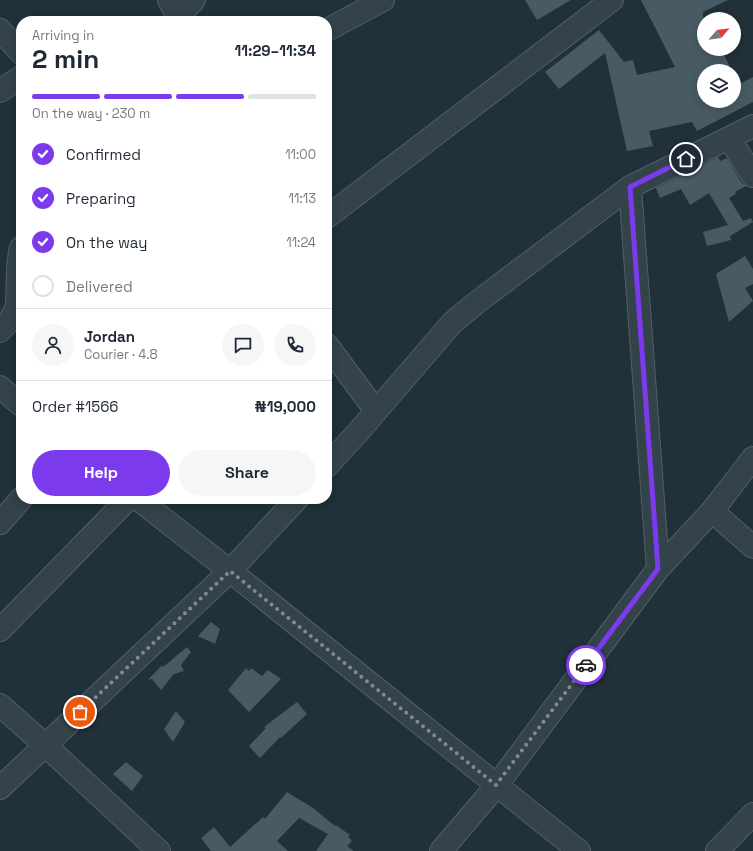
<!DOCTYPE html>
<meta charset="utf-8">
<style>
body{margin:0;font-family:"Space Grotesk",sans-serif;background:#f6f6f7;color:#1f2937;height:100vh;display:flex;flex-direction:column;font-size:15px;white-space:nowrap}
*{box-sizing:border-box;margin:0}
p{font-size:13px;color:#747a83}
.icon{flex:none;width:22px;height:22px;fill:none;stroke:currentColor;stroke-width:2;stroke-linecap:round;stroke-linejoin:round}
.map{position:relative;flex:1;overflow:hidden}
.drawer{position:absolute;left:16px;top:16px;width:316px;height:488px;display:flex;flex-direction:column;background:#fff;border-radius:16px;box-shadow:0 2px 10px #0003}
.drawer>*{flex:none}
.needle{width:26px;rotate:61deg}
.tools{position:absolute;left:697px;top:12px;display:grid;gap:8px}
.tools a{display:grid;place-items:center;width:44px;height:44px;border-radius:50%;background:#fff;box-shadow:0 2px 10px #0003;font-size:20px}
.pin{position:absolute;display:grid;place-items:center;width:34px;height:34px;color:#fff;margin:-17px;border:2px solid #fff;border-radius:50%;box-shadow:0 1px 4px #0007}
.courier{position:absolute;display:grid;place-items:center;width:40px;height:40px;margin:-20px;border:3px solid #7c3aed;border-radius:50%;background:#fff;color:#222;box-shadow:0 1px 5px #0007}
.overview em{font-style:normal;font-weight:700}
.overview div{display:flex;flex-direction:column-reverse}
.overview{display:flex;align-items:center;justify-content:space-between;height:68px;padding:0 16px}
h1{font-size:26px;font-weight:700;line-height:30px}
.bar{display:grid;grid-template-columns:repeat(4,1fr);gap:6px 4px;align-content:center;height:48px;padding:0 16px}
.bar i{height:5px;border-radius:3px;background:#e0e1e3}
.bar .on{background:#7c3aed}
.bar p{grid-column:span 4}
.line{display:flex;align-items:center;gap:10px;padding:0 16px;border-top:1px solid #e0e1e3}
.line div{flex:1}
.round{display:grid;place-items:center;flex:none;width:42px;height:42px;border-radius:21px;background:#f6f6f7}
ol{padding:0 16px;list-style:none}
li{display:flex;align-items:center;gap:12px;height:44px}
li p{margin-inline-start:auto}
li .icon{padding:4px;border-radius:50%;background:#7c3aed;color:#fff;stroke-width:4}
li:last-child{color:#747a83}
li i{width:22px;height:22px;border:2px solid #e0e1e3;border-radius:50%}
.action{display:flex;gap:8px;margin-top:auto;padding:8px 16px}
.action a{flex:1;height:46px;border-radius:24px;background:#7c3aed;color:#fff;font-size:16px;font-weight:700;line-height:46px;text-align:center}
.action a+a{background:#f6f6f7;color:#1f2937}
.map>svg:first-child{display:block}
.building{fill:#485b65}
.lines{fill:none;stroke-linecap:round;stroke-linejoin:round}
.minor-casing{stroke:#516067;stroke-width:24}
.minor{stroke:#34424a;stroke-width:22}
.done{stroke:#7c8c95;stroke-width:4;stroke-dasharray:0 7.2}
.route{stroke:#7c3aed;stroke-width:5}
</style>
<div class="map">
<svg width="753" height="851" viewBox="0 0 753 851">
<rect width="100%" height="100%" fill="#203139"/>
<path class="building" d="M525 0H571L537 20Z
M641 0H728L703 12 704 49H721L732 71H704V101H734V87L753 77V102L697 131 692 122 649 131 653 146 627 151 605 53 559 89 545 72 599 30 624 62 633 60 637 75 675 67Z
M718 157 720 161 727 158 742 183 746 186 735 192 736 194 729 198 743 221 751 218 753 222 730 236 731 240 707 246 703 232 728 225 709 193 690 205 681 189 660 198 656 188Z
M745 256 753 269V284L745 288 753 301 729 322 716 274Z
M211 622 220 629 215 644 198 636Z
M187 647 191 652 181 665 184 671 174 674 161 690 152 679 148 680 161 666 163 667Z
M246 668 249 671 251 668 262 676 268 670 281 679 249 712 228 690Z
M297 702 307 714 281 738 280 737 260 758 249 746 266 728 264 727Z
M176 711 185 722 173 742 164 729Z
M126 762 143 776 132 791 113 774Z
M287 792 313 808 335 826 336 825 350 835 348 837 352 841 347 846 354 851H316L328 834 299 818 277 841 288 851H211L201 838 214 827 230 847 263 817 265 819Z"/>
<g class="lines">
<defs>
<path id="minor" d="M169 0 178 17 179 21
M178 17 194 0
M0 30 21 53
M327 30 383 0
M0 91 21 77
M729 138 753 176
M630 187 658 569
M327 217 612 0
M0 331 10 320 17 307 18 269 20 251 21 248
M327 345 376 411
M0 387 21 405
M327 466 359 431 452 323 476 303 630 187 753 126
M138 499 230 571 579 851
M712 511 753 547
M0 523 21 499
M0 630 128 499
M0 705 45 745 159 851
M0 788 230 571 297 499
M441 851 497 785 658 569 712 511 753 458
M717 851 753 814"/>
</defs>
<use href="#minor" class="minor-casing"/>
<use href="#minor" class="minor"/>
</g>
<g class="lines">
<path class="done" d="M80 712 230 571 496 785 586 665"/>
<path class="route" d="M586 665 658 569 630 187 686 159"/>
</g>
</svg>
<div class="tools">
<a><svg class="needle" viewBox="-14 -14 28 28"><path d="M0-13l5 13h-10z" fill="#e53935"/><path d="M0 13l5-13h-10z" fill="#747a83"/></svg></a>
<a><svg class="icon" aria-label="layers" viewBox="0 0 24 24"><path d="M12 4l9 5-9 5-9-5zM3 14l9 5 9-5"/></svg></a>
</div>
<div class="pin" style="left:80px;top:712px;background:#ea580c"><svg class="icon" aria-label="bag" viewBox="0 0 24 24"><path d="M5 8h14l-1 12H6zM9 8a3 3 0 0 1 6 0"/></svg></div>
<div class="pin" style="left:686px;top:159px;background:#1f2937"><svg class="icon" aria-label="home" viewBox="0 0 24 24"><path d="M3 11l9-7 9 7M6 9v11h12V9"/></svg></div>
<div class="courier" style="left:586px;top:665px"><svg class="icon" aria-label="car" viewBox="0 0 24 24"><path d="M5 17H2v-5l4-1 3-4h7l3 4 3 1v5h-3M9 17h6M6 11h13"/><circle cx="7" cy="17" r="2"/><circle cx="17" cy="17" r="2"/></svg></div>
<section class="drawer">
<div class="overview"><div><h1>2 min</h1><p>Arriving in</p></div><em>11:29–11:34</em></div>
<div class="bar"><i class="on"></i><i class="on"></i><i class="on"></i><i></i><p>On the way · 230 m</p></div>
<ol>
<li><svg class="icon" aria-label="check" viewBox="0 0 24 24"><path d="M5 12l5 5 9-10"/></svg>Confirmed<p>11:00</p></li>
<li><svg class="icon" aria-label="check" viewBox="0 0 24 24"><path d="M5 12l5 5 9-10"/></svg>Preparing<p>11:13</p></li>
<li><svg class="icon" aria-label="check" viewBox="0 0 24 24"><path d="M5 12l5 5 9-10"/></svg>On the way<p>11:24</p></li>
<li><i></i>Delivered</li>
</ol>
<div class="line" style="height:72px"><a class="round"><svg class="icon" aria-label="person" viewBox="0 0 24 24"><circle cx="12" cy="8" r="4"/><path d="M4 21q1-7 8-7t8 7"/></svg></a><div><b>Jordan</b><p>Courier · 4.8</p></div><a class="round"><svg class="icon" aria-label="chat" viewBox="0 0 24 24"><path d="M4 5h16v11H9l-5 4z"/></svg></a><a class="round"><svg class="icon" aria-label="phone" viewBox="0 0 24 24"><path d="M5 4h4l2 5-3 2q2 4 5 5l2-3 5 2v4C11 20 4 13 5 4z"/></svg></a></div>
<div class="line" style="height:52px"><div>Order #1566</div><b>₦19,000</b></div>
<div class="action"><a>Help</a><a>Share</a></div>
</section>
</div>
